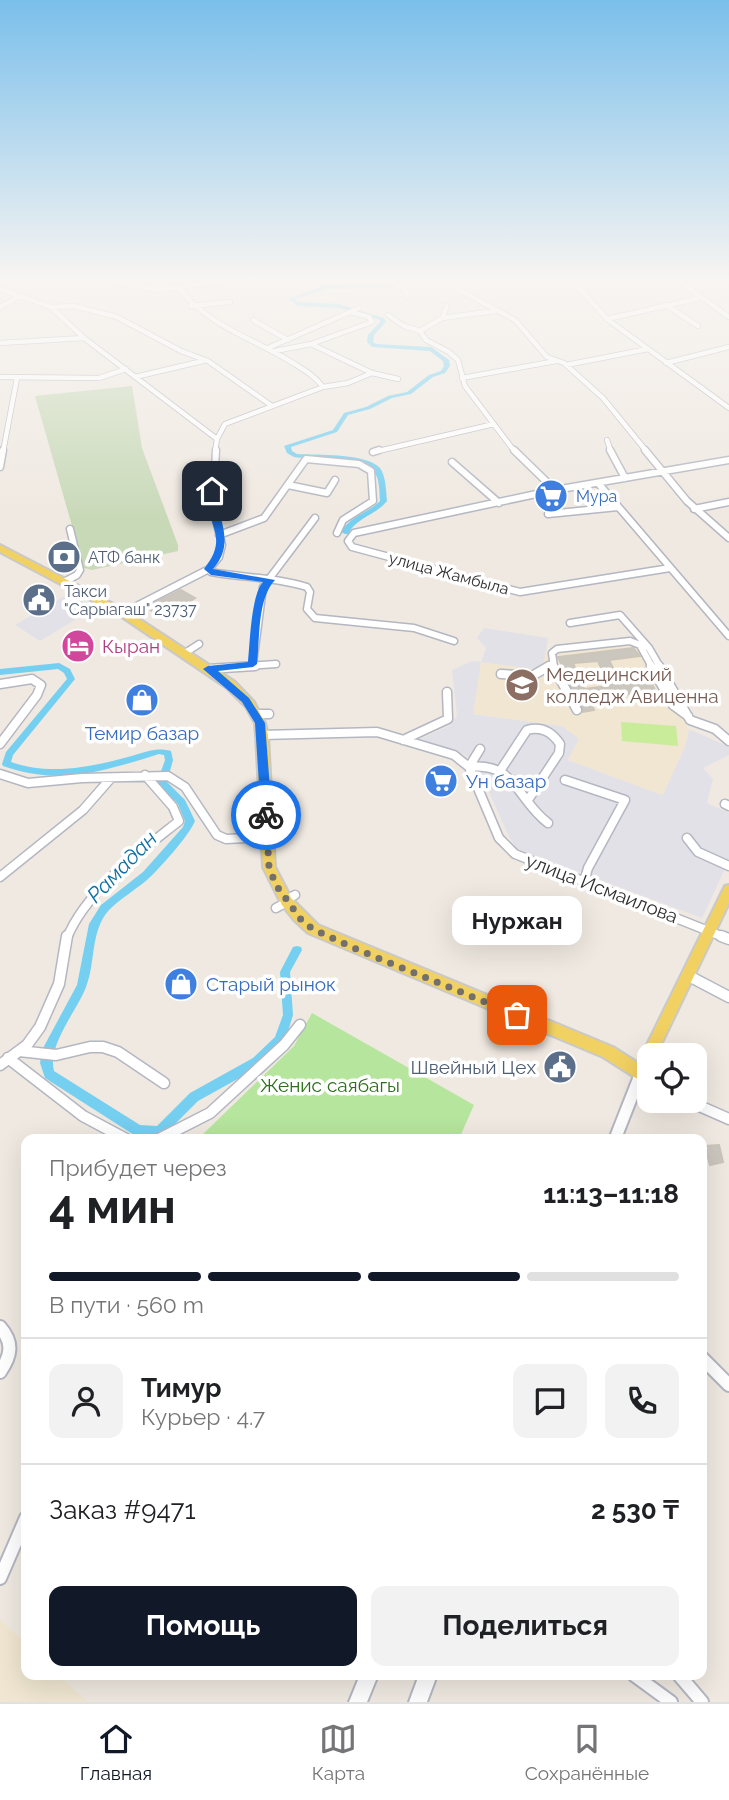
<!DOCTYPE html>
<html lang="ru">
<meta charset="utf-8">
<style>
body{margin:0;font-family:Raleway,sans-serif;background:#f2f2f2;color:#202124;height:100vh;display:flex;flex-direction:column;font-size:26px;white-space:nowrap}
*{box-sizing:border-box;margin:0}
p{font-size:23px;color:#757577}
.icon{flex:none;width:38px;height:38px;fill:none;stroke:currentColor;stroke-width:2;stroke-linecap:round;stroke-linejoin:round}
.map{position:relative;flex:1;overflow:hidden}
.side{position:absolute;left:21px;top:1134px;width:686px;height:546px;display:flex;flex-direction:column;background:#fff;border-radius:14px;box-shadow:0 7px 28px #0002}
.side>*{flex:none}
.controls{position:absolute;left:637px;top:1043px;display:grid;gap:14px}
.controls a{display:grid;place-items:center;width:70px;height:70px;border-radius:14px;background:#fff;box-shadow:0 7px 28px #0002;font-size:35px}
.pin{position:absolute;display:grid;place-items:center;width:60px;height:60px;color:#fff;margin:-30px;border-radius:14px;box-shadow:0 4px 10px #0006}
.courier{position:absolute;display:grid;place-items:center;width:70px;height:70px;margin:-35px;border:5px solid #1a73e8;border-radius:50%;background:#fff;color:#222;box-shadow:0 2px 9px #0007}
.bubble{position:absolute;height:49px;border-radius:14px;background:#fff;box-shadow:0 7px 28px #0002;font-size:23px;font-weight:700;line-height:49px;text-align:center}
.summary em{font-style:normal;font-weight:700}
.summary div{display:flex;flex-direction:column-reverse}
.summary{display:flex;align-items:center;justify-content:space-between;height:119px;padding:0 28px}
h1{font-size:46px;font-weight:700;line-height:52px}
.bar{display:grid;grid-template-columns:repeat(4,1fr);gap:10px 7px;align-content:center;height:84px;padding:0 28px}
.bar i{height:9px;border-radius:5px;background:#e0e0e0}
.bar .on{background:#111827}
.bar p{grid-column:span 4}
.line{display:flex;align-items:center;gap:18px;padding:0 28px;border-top:2px solid #e0e0e0}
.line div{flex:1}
.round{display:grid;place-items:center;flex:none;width:74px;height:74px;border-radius:14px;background:#f2f2f2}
.action{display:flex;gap:14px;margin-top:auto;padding:14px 28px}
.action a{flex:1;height:80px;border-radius:14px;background:#111827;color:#fff;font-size:28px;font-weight:700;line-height:80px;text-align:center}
.action a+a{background:#f2f2f2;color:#202124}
.tab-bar{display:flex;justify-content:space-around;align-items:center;height:98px;border-top:2px solid #e0e0e0;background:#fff;font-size:19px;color:#757577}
.tab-bar a{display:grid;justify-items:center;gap:4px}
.tab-bar .on{color:#111827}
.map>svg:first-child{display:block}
.industrial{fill:#e3e1e8}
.education{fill:#f0e6d1}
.green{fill:#b6e59e}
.cemetery{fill:#c8d9b8}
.pitch{fill:#c9ec9a}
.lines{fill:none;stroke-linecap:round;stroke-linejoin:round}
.canal{fill:#75cff0;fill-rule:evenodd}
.building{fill:#cbc7bf;stroke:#cbc5ba;stroke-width:2;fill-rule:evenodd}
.street-far4-casing{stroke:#b4b7c1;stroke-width:6}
.street-far3-casing{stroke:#b4b7c1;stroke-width:9}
.street-far2-casing{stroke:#b4b7c1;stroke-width:11}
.street-far1-casing{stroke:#b4b7c1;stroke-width:13}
.street-casing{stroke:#b4b7c1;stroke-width:16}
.secondary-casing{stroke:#b4b7c1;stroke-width:4}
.primary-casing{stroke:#c9c9c9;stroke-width:4}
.street-far4{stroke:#fff;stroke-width:4.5}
.street-far3{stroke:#fff;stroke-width:6}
.street-far2{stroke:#fff;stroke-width:8}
.street-far1{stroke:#fff;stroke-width:10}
.street{stroke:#fff;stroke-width:12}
.secondary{fill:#fff;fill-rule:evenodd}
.primary{fill:#f2d163;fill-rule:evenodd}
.route{fill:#1a73e8}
.done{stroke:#726f6d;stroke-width:7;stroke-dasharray:0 12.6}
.labels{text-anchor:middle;stroke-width:7;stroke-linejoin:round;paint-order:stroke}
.far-shop-label{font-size:16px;fill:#366cbe;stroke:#fff;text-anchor:start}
.far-service-label{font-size:16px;fill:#4e5e75;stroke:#fff;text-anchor:start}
.far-street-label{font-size:16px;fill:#2e2e2e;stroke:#fff}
.hotel-label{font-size:19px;fill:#b23c85;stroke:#fff;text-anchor:start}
.education-label{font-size:19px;fill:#785e54;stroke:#fff;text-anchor:start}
.shop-label{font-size:19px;fill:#366cbe;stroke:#fff;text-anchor:start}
.street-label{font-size:19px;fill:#2e2e2e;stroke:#fff}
.service-label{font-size:19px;fill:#4e5e75;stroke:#fff;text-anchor:end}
.park-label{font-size:19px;fill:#2c6e1b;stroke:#fff}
.water-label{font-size:21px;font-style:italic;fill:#0d6fa3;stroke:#fff}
</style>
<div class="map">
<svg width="729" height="1702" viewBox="0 0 729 1702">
<rect width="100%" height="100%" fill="#efe9e1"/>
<path class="industrial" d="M68 594 96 607 40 641 15 625Z
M484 628 548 638 543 670 473 714 562 726 580 739 568 760 662 795 685 747 689 729 729 747V755L703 768 713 779 707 803 729 813V860L702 918 517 849 509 837 476 763 463 754 420 739 449 726 457 716 452 670 472 661 481 662 486 648 477 638Z"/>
<path class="education" d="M641 644 689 729 685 746 663 795 568 760 579 739 562 726 473 714 481 662 543 670 545 652 552 654Z
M0 1619 26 1644V1675H58L88 1702H0Z"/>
<path class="green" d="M312 1013 474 1105 459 1139H204L202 1135 294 1046Z"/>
<path class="cemetery" d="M132 386 142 448 178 545V551L92 570 84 568 35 396Z"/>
<path class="pitch" d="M621 722 676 726 678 746 622 741Z"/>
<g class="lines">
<path class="canal" d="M394 279H400L399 285 390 288 328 289 295 299 299 302 339 304 384 318 386 322 374 335 373 342 376 344 431 347 449 360 450 366 445 373 433 377 411 394 392 398 370 409 348 415 337 432 291 447 292 451 297 454C316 455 367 453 380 468 386 476 386 491 387 501 376 515 357 517 348 534H345L341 532C350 516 368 513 380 501 379 492 380 481 375 473 366 455 312 460 294 457L287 453 284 446 333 430 344 413 366 407 388 396 407 392 429 375 441 371 444 366 443 361 430 351 372 347 367 342 368 335 380 322V320L339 308 298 306 288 299 327 285 390 284 394 283Z
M59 663 70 669 75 679 13 755 11 762C48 775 87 768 124 758 141 754 154 746 171 751L173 760 167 782 185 800 195 821C189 836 160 868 147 880 135 890 120 899 109 910 90 931 96 962 86 987 77 1011 47 1045 54 1071L140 1125 157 1126 190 1093 253 1058 275 1037 283 1015 280 972 293 947 297 946 301 947 302 950 290 972 293 1015 284 1044 261 1066 198 1101 163 1136 159 1138 134 1135 45 1078 40 1063 42 1050 77 985 89 924 101 905 143 872 183 827 185 821 178 804 157 783 165 760 164 755 159 754C105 771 58 786 3 766L2 764 6 752 67 679 64 673 58 669 0 675V669Z"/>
</g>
<path class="building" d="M181 590 195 598 164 618 146 607Z
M633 648 640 656 609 660 617 676 646 672 656 692 589 697 594 710 583 712 558 657ZM598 661 609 686 584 689 573 663Z
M719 1145 723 1162 710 1165 705 1146Z"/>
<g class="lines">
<defs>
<path id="street-far4" d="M102 279 158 290 237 279
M390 279 392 283 405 289 407 296
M446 279 459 290 515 320 547 357 564 363 603 398 647 452
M571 279 607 319 729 408
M676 279 729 317
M179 288C209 327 253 338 293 363 304 370 315 376 323 387
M0 289 51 307 84 338 217 439
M666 305 698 326
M191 306 230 302
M0 307 19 297
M51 307 74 306 117 317 181 351 208 361 272 406
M388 315 404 326 420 331
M442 318 447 306
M607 319 700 298
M253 320 288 340
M420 331 426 340 449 352 458 360 465 386 515 452
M420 331 442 318 495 311
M0 343 84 338
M311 344 372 322 369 317 350 312
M268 348 359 308
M666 363 729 347
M566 365 648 349
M372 373 398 379
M0 377 99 378 126 369
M135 377 203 361
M462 378 556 361
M607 440 611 452
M3 452 17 378
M215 452 217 439 225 424 323 387 348 383 372 373 311 344 275 351
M374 452 494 424"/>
<path id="street-far3" d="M514 450 555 490
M610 450 625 478
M645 450 687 501 729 538
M373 452 379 450
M452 462 499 503
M0 467 3 450
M598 483 729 636
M288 485 327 493 335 480
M694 509 729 502
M548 514 618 507
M219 535 264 518 306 459 359 464 371 471 373 501 343 520 337 533
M670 568 520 592 352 547 348 541 354 533 555 490 729 460
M209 569 211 572C243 578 276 577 307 587L310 592 307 609 315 618 414 628 454 641
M64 582 77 575 80 570 70 529
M123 613 209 569 219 557 222 545 213 507 216 450
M570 623 620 615 649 648 660 667
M185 653 199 644
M253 664 263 587 315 518
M232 667 276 664
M547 667 552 664
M554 667 552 653 557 649 630 641 640 645 652 667"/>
<path id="street-far2" d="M553 666 577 710
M651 666 673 705 688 716
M659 666 690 720 715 729 729 741
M208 669 255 666
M501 674 532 676 549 666
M0 684 32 679 41 685 37 695 0 744
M256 714H269
M262 735 377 732 454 755 469 767 499 838 515 854 726 938
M403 740 448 719 447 692
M469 767C515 761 517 800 548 823
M469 767 480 749
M500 771 527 730C542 726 552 732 560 744L559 753 528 800
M0 774 28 783 82 778 168 776 185 787 217 835 226 839 267 837
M565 780 625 800 588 868 584 882
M725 804 729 806
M687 838 698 852 729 866
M0 877 83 810 111 778
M286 900 295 895
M276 908 287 902
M67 938C86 891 140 852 179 821L173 807 145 775"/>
<path id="street-far1" d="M721 936 729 939
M687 975 729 997
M19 1051 56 1055 90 1047H103L118 1052 164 1083
M8 1058 83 1116 126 1139
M0 1065 27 1045 40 1027 59 984 67 936
M688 1101 729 1119
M159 1139 210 1113 284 1045 300 1025"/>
<path id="street" d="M0 1327C14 1343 11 1356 0 1372
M702 1358 729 1385
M0 1578 26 1518
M634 1675 671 1702
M679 1675 702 1702"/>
<path id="secondary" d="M641 1067 645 1069 647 1073 621 1139H609L635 1073 637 1069Z
M360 1675H378L367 1702H349Z
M419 1675H437L427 1702H409Z"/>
<path id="primary" d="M0 545 127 611 235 682 254 702 265 723 268 735 275 867 291 898 318 925 613 1047 638 1063 723 890 725 886 729 885V903L656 1055H649V1071L646 1078 641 1080 636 1078 603 1057 308 933 294 920 282 905 263 867 256 735 255 723 246 707 227 688 119 615 0 552Z"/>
</defs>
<use href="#street-far4" class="street-far4-casing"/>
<use href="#street-far3" class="street-far3-casing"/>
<use href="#street-far2" class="street-far2-casing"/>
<use href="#street-far1" class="street-far1-casing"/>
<use href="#street" class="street-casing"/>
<use href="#secondary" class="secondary-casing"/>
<use href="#primary" class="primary-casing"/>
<use href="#street-far4" class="street-far4"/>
<use href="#street-far3" class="street-far3"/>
<use href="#street-far2" class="street-far2"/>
<use href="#street-far1" class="street-far1"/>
<use href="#street" class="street"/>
<use href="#secondary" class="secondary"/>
<use href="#primary" class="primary"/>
</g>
<linearGradient id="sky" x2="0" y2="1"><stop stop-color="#7abfeb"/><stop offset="0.54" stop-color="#f8f5f2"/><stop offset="1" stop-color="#f8f5f2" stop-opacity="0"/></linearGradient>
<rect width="729" height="517" fill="url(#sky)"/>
<path class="route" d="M209 489 216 491C218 521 236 543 213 569L275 580C257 599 260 639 257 664L253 667 218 671 249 698 265 723 272 815 266 819 261 815 255 723 242 702 203 669 208 666 248 662C250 643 251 595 263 582L211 575 204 569C232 534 202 525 209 489Z"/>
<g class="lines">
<path class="done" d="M266 815 269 867 276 885 302 921 313 929 356 949 517 1015"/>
</g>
<defs>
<symbol id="supermarket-disc" viewBox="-11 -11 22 22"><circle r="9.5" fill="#3f7fe0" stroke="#fff"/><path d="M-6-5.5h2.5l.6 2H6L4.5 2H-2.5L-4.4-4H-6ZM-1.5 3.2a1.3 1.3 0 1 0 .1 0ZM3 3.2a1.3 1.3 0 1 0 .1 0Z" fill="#fff"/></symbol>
<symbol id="bank-disc" viewBox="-11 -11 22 22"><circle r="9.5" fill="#5c6f8a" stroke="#fff"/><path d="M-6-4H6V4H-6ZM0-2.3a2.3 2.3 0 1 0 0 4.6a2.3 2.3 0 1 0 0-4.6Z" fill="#fff"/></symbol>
<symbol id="civic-disc" viewBox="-11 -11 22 22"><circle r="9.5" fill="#5c6f8a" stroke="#fff"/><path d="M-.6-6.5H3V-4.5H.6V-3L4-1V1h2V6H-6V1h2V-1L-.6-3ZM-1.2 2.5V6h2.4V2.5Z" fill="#fff"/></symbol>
<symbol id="hotel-disc" viewBox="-11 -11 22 22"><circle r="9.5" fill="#d1479c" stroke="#fff"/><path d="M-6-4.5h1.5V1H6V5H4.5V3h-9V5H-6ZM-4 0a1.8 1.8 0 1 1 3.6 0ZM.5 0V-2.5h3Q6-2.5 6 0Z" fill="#fff"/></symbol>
<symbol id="university-disc" viewBox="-11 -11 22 22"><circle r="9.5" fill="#8d6e63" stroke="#fff"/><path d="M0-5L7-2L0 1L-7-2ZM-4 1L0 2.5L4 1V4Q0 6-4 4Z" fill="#fff"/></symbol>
<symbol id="shop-disc" viewBox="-11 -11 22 22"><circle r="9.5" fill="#3f7fe0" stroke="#fff"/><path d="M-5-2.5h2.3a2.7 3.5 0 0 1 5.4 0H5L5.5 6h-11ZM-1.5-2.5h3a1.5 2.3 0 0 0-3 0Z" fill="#fff"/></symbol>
</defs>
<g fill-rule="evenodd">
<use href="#supermarket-disc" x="532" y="477" width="38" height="38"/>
<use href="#bank-disc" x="45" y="538" width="38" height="38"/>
<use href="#civic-disc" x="20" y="581" width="38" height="38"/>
<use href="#hotel-disc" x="59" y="627" width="38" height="38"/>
<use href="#university-disc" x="503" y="666" width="38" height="38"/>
<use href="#shop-disc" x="123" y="681" width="38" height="38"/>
<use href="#supermarket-disc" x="422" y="762" width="38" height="38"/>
<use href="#shop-disc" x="162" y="965" width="38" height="38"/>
<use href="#civic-disc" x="541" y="1048" width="38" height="38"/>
</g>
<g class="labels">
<g class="far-shop-label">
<text x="576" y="502">Мура</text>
</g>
<g class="far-service-label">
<text x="88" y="563">АТФ банк</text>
<text x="64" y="597">Такси<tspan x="64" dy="18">"Сарыагаш" 23737</tspan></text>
</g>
<g class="far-street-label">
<text transform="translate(449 573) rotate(15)" y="6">улица Жамбыла</text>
</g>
<g class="hotel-label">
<text x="102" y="653">Кыран</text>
</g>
<g class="education-label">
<text x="546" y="681">Медецинский<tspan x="546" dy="22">колледж Авиценна</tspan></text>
</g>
<g class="shop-label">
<text x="142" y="740" text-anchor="middle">Темир базар</text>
<text x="466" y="788">Ун базар</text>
<text x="206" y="991">Старый рынок</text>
</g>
<g class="street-label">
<text transform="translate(602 888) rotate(21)" y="7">улица Исмаилова</text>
</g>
<g class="service-label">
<text x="536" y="1074">Швейный Цех</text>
</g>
<g class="park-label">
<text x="330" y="1092">Женис саябагы</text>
</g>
<g class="water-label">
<text transform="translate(122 867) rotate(-46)" y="7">Рамадан</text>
</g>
</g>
</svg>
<div class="controls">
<a><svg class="icon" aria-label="locate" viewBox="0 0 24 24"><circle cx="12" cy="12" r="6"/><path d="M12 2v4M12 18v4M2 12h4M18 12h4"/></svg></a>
</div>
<div class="pin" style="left:517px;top:1015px;background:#ea580c"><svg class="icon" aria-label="bag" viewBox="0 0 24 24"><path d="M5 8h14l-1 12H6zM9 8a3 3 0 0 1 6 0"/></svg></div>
<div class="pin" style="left:212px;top:491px;background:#1f2937"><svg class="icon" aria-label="home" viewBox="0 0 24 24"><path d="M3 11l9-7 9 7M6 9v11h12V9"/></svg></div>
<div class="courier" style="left:266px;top:815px"><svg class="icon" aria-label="bike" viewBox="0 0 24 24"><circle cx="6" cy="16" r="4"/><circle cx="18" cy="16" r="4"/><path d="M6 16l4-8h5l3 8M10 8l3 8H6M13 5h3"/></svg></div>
<div class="bubble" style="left:452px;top:896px;width:130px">Нуржан</div>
<section class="side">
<div class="summary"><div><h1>4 мин</h1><p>Прибудет через</p></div><em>11:13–11:18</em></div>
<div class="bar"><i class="on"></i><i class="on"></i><i class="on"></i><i></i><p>В пути · 560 m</p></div>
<div class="line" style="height:126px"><a class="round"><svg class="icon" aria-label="person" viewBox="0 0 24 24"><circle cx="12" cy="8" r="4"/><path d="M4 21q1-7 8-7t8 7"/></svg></a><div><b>Тимур</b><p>Курьер · 4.7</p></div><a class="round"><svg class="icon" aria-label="chat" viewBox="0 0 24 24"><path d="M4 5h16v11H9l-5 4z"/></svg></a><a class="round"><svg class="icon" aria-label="phone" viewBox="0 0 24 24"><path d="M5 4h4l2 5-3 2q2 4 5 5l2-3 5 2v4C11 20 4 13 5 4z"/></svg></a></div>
<div class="line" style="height:91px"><div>Заказ #9471</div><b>2 530 ₸</b></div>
<div class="action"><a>Помощь</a><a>Поделиться</a></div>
</section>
</div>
<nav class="tab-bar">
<a class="on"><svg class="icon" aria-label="home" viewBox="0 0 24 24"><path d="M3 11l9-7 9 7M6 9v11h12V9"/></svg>Главная</a>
<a><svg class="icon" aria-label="map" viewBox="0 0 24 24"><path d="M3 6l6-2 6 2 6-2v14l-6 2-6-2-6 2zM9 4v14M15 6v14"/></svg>Карта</a>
<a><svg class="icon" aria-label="saved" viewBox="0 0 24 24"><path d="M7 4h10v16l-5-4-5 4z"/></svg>Сохранённые</a>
</nav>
